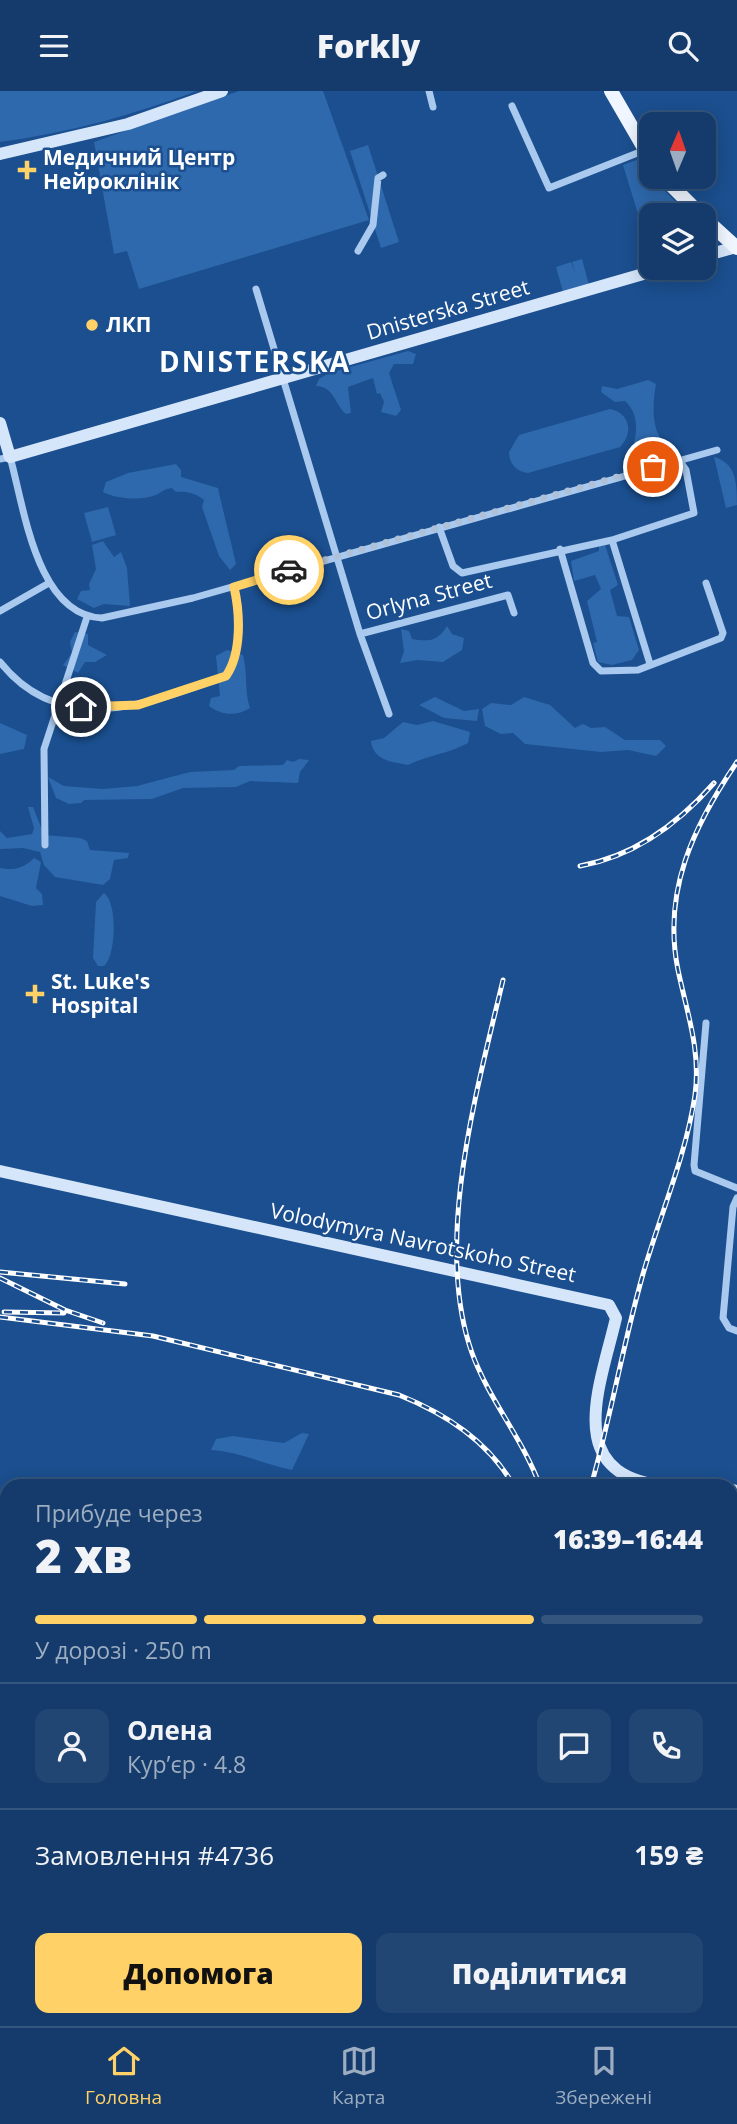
<!DOCTYPE html>
<html lang="uk">
<meta charset="utf-8">
<style>
body{margin:0;font-family:"Open Sans",sans-serif;background:#214673;color:#f1f3f6;height:100vh;display:flex;flex-direction:column;font-size:26px;white-space:nowrap}
*{box-sizing:border-box;margin:0}
p{font-size:23px;color:#9dadc1}
.icon{flex:none;width:38px;height:38px;fill:none;stroke:currentColor;stroke-width:2;stroke-linecap:round;stroke-linejoin:round}
.map{position:relative;flex:1;overflow:hidden}
.panel{position:absolute;left:0px;top:1388px;width:738px;height:548px;display:flex;flex-direction:column;background:#143b6b;border-radius:21px 21px 0 0;box-shadow:0 4px 18px #0003,0 0 0 2px #33557e}
.panel>*{flex:none}
.needle{width:46px;rotate:2deg}
.buttons{position:absolute;left:639px;top:21px;display:grid;gap:14px}
.buttons a{display:grid;place-items:center;width:77px;height:77px;border-radius:14px;background:#143b6b;box-shadow:0 4px 18px #0003,0 0 0 2px #33557e;font-size:35px}
.pin{position:absolute;display:grid;place-items:center;width:60px;height:60px;color:#fff;margin:-30px;border:4px solid #fff;border-radius:50%;box-shadow:0 2px 7px #0007}
.courier{position:absolute;display:grid;place-items:center;width:70px;height:70px;margin:-35px;border:5px solid #ffd166;border-radius:50%;background:#fff;color:#222;box-shadow:0 2px 9px #0007}
.overview em{font-style:normal;font-weight:800}
.overview div{display:flex;flex-direction:column-reverse}
.overview{display:flex;align-items:center;justify-content:space-between;height:119px;padding:0 35px}
h1{font-size:46px;font-weight:800;line-height:52px}
.bar{display:grid;grid-template-columns:repeat(4,1fr);gap:10px 7px;align-content:center;height:84px;padding:0 35px}
.bar i{height:9px;border-radius:5px;background:#33557e}
.bar .active{background:#ffd166}
.bar p{grid-column:span 4}
.line{display:flex;align-items:center;gap:18px;padding:0 35px;border-top:2px solid #33557e}
.line div{flex:1}
.round{display:grid;place-items:center;flex:none;width:74px;height:74px;border-radius:14px;background:#214673}
.action{display:flex;gap:14px;margin-top:auto;padding:14px 35px}
.action a{flex:1;height:80px;border-radius:14px;background:#ffd166;color:#111;font-size:28px;font-weight:800;line-height:80px;text-align:center}
.action a+a{background:#214673;color:#f1f3f6}
header{display:flex;justify-content:space-between;align-items:center;height:91px;padding:0 35px;background:#143b6b;font-size:32px;font-weight:800}
.dock{display:flex;justify-content:space-around;align-items:center;height:98px;border-top:2px solid #33557e;background:#143b6b;font-size:19px;color:#9dadc1}
.dock a{display:grid;justify-items:center;gap:4px}
.dock .active{color:#ffd166}
.map>svg:first-child{display:block}
.green{fill:#2e69ad}
.lines{fill:none;stroke-linecap:round;stroke-linejoin:round}
.street{stroke:#a9c9ee;stroke-width:7}
.secondary{stroke:#d6e6fa;stroke-width:12}
.primary{stroke:#f0f6ff;stroke-width:14}
.rail-casing{stroke:#fff;stroke-width:5}
.rail{stroke:#1b4f8f;stroke-width:2.5;stroke-dasharray:8;stroke-linecap:butt}
.done{stroke:#afc1d8;stroke-width:7;stroke-dasharray:0 12.6}
.route{stroke:#ffd166;stroke-width:9}
.poi-dot{fill:#ffd166;stroke:#1b4f8f;stroke-width:2.5}
.labels{text-anchor:middle;stroke-width:5;stroke-linejoin:round;paint-order:stroke}
.poi-label{font-size:21px;font-weight:bold;fill:#fff;stroke:#1b4f8f;text-anchor:start}
.street-label{font-size:21px;fill:#fff;stroke:#1b4f8f}
.district-label{font-size:28px;font-weight:bold;letter-spacing:2px;fill:#fff;stroke:#1b4f8f}
</style>
<header><svg class="icon" aria-label="menu" viewBox="0 0 24 24"><path d="M4 6h16M4 12h16M4 18h16"/></svg>Forkly<svg class="icon" aria-label="search" viewBox="0 0 24 24"><circle cx="10" cy="10" r="6"/><path d="M15 15l6 6"/></svg></header>
<div class="map">
<svg width="737" height="1935" viewBox="0 0 737 1935">
<rect width="100%" height="100%" fill="#1b4f8f"/>
<path class="green" d="M0 0H197C133 24 68 42 0 51Z
M239 0H323L369 129 139 198 127 160 114 163 94 51Z
M368 54 399 151 381 157 350 60Z
M642 67 651 86 689 124H651V165L623 74Z
M582 168 589 194 563 201 556 176 571 171 575 182 572 171Z
M408 260 416 263 413 273H394L389 282 401 319 396 325 381 321 384 311 380 302 377 303 373 287 348 296 351 322 346 323C334 313 335 296 316 295L319 288 329 282Z
M648 289 656 293C653 309 651 334 661 348 654 360 645 359 633 355 638 339 638 322 625 310L615 311 601 301 602 295 617 298Z
M610 318C630 322 634 342 620 356L528 382C516 381 509 372 509 361L519 344Z
M714 366C737 372 737 394 737 414L726 417Z
M176 373 181 379V386L218 397C224 424 230 447 236 473L230 479 219 465 202 416 204 409C195 402 187 400 176 401L172 397C164 398 162 401 156 404 141 410 116 408 103 401L106 391 128 382Z
M108 416 116 444 92 451 84 422Z
M103 450 114 466 121 461 127 477 130 515 104 513 94 517 77 508 81 500 90 499 89 493 96 478 92 454Z
M605 454 618 494 610 499 617 525 629 526 639 559 632 569 612 574 598 571 593 552 597 551 587 510 601 498 595 484 574 490 571 470 599 460V455Z
M447 535 452 543 464 547 462 559 443 571 418 569 400 572 404 560 401 538 409 540 412 548C429 551 438 550 447 535Z
M75 541 88 543V554L107 564 95 571H85L78 582 63 574 72 562 70 551Z
M227 559 243 564C248 582 244 599 250 617 236 626 221 624 209 615L211 607 220 605 216 565Z
M435 606 464 620 479 618 477 630 444 627 419 614Z
M524 606 550 614 575 637 583 633 591 637 605 636 625 649H660L666 655 656 665 628 659 601 661 525 653 513 642 501 643 485 635 482 618 491 612 511 614Z
M433 630 470 641 468 652C448 663 428 664 408 674 391 671 373 669 371 650L384 647 403 631 417 634Z
M0 632 27 644 24 658 0 663Z
M299 668 309 669 300 681 298 692 250 690 236 696 183 697 152 708 84 709 81 712 69 713 56 707 48 686 64 695 103 698 137 695 190 681 234 679 239 675 283 674 287 669 293 671Z
M28 716H33L44 744 80 747 87 750 90 759 129 762 128 767 114 769 110 788 103 794 55 786 44 774 40 761 23 757 0 758V740L7 747 32 743 34 737Z
M34 767 41 771 36 797 42 803 43 814 32 815 0 805V777C14 780 24 777 34 767Z
M104 802C118 812 116 865 104 875H98L93 867 96 811Z
M302 1342 309 1343 292 1379C264 1373 240 1361 211 1359L216 1348 233 1345 284 1352Z"/>
<g class="lines">
<path class="street" d="M429 0 433 16
M512 15 549 97 645 59
M358 160 373 134 378 87 383 84
M256 198 360 543 389 623
M0 368 10 366C24 415 36 524 102 527L193 507 717 359
M439 436 453 475 462 482 612 449 694 422 686 379 679 369
M612 449 650 573
M560 458 593 572 601 580 638 579 721 547 723 542 706 492
M0 520 49 492
M360 543 508 504 514 522
M0 571C61 648 148 613 226 585 242 562 241 522 234 496
M45 754 44 658 87 526
M706 932 694 1074 695 1080 737 1097
M737 1107 733 1116 723 1227 729 1237 737 1240
M0 1858 7 1855
M282 1928 297 1935
M97 1935 98 1928"/>
<path class="secondary" d="M0 63 128 33 222 0
M704 165 736 156
M0 332 10 366 664 177
M0 1080 609 1214 616 1227C600 1296 560 1387 669 1395
M732 1399 737 1400
M0 1526 7 1530
M732 1690 737 1692"/>
<path class="primary" d="M611 0 651 69
M663 86 701 124
M704 127 737 157"/>
<defs>
<path id="rail" d="M580 775C635 765 678 733 714 692
M503 889C477 999 433 1152 472 1262 489 1309 523 1348 540 1395
M0 1181 125 1193
M0 1187 65 1219 103 1232
M4 1221 64 1222
M0 1226 153 1245 399 1304C446 1323 488 1350 514 1395
M591 1395C611 1325 623 1253 643 1183 660 1124 686 1065 695 1004 701 959 687 922 678 879 662 800 694 734 737 671
M0 1731H7
M0 1805 7 1807
M338 1928 353 1935
M375 1928 392 1935
M393 1928 408 1935"/>
</defs>
<use href="#rail" class="rail-casing"/>
<use href="#rail" class="rail"/>
</g>
<g class="lines">
<path class="done" d="M289 479 653 376"/>
<path class="route" d="M81 616 138 614 226 585C242 562 240 522 234 496L289 479"/>
</g>
<g class="poi-dot">
<path d="M23.5 68.5h7v7h7v7h-7v7h-7v-7h-7v-7h7z"/>
<circle cx="92" cy="234" r="7"/>
<path d="M31.5 892.5h7v7h7v7h-7v7h-7v-7h-7v-7h7z"/>
</g>
<g class="labels">
<g class="poi-label">
<text x="43" y="74">Медичний Центр<tspan x="43" dy="24">Нейроклінік</tspan></text>
<text x="106" y="241">ЛКП</text>
<text x="51" y="898">St. Luke's<tspan x="51" dy="24">Hospital</tspan></text>
</g>
<g class="street-label">
<text transform="translate(448 219) rotate(-16)" y="7">Dnisterska Street</text>
<text transform="translate(429 506) rotate(-15)" y="7">Orlyna Street</text>
<text transform="translate(423 1152) rotate(12)" y="7">Volodymyra Navrotskoho Street</text>
</g>
<g class="district-label">
<text x="255" y="281">DNISTERSKA</text>
</g>
</g>
</svg>
<div class="buttons">
<a><svg class="needle" viewBox="-14 -14 28 28"><path d="M0-13l5 13h-10z" fill="#e53935"/><path d="M0 13l5-13h-10z" fill="#9dadc1"/></svg></a>
<a><svg class="icon" aria-label="layers" viewBox="0 0 24 24"><path d="M12 4l9 5-9 5-9-5zM3 14l9 5 9-5"/></svg></a>
</div>
<div class="pin" style="left:653px;top:376px;background:#ea580c"><svg class="icon" aria-label="bag" viewBox="0 0 24 24"><path d="M5 8h14l-1 12H6zM9 8a3 3 0 0 1 6 0"/></svg></div>
<div class="pin" style="left:81px;top:616px;background:#1f2937"><svg class="icon" aria-label="home" viewBox="0 0 24 24"><path d="M3 11l9-7 9 7M6 9v11h12V9"/></svg></div>
<div class="courier" style="left:289px;top:479px"><svg class="icon" aria-label="car" viewBox="0 0 24 24"><path d="M5 17H2v-5l4-1 3-4h7l3 4 3 1v5h-3M9 17h6M6 11h13"/><circle cx="7" cy="17" r="2"/><circle cx="17" cy="17" r="2"/></svg></div>
<section class="panel">
<div class="overview"><div><h1>2 хв</h1><p>Прибуде через</p></div><em>16:39–16:44</em></div>
<div class="bar"><i class="active"></i><i class="active"></i><i class="active"></i><i></i><p>У дорозі · 250 m</p></div>
<div class="line" style="height:126px"><a class="round"><svg class="icon" aria-label="person" viewBox="0 0 24 24"><circle cx="12" cy="8" r="4"/><path d="M4 21q1-7 8-7t8 7"/></svg></a><div><b>Олена</b><p>Кур’єр · 4.8</p></div><a class="round"><svg class="icon" aria-label="chat" viewBox="0 0 24 24"><path d="M4 5h16v11H9l-5 4z"/></svg></a><a class="round"><svg class="icon" aria-label="phone" viewBox="0 0 24 24"><path d="M5 4h4l2 5-3 2q2 4 5 5l2-3 5 2v4C11 20 4 13 5 4z"/></svg></a></div>
<div class="line" style="height:91px"><div>Замовлення #4736</div><b>159 ₴</b></div>
<div class="action"><a>Допомога</a><a>Поділитися</a></div>
</section>
</div>
<nav class="dock">
<a class="active"><svg class="icon" aria-label="home" viewBox="0 0 24 24"><path d="M3 11l9-7 9 7M6 9v11h12V9"/></svg>Головна</a>
<a><svg class="icon" aria-label="map" viewBox="0 0 24 24"><path d="M3 6l6-2 6 2 6-2v14l-6 2-6-2-6 2zM9 4v14M15 6v14"/></svg>Карта</a>
<a><svg class="icon" aria-label="saved" viewBox="0 0 24 24"><path d="M7 4h10v16l-5-4-5 4z"/></svg>Збережені</a>
</nav>
